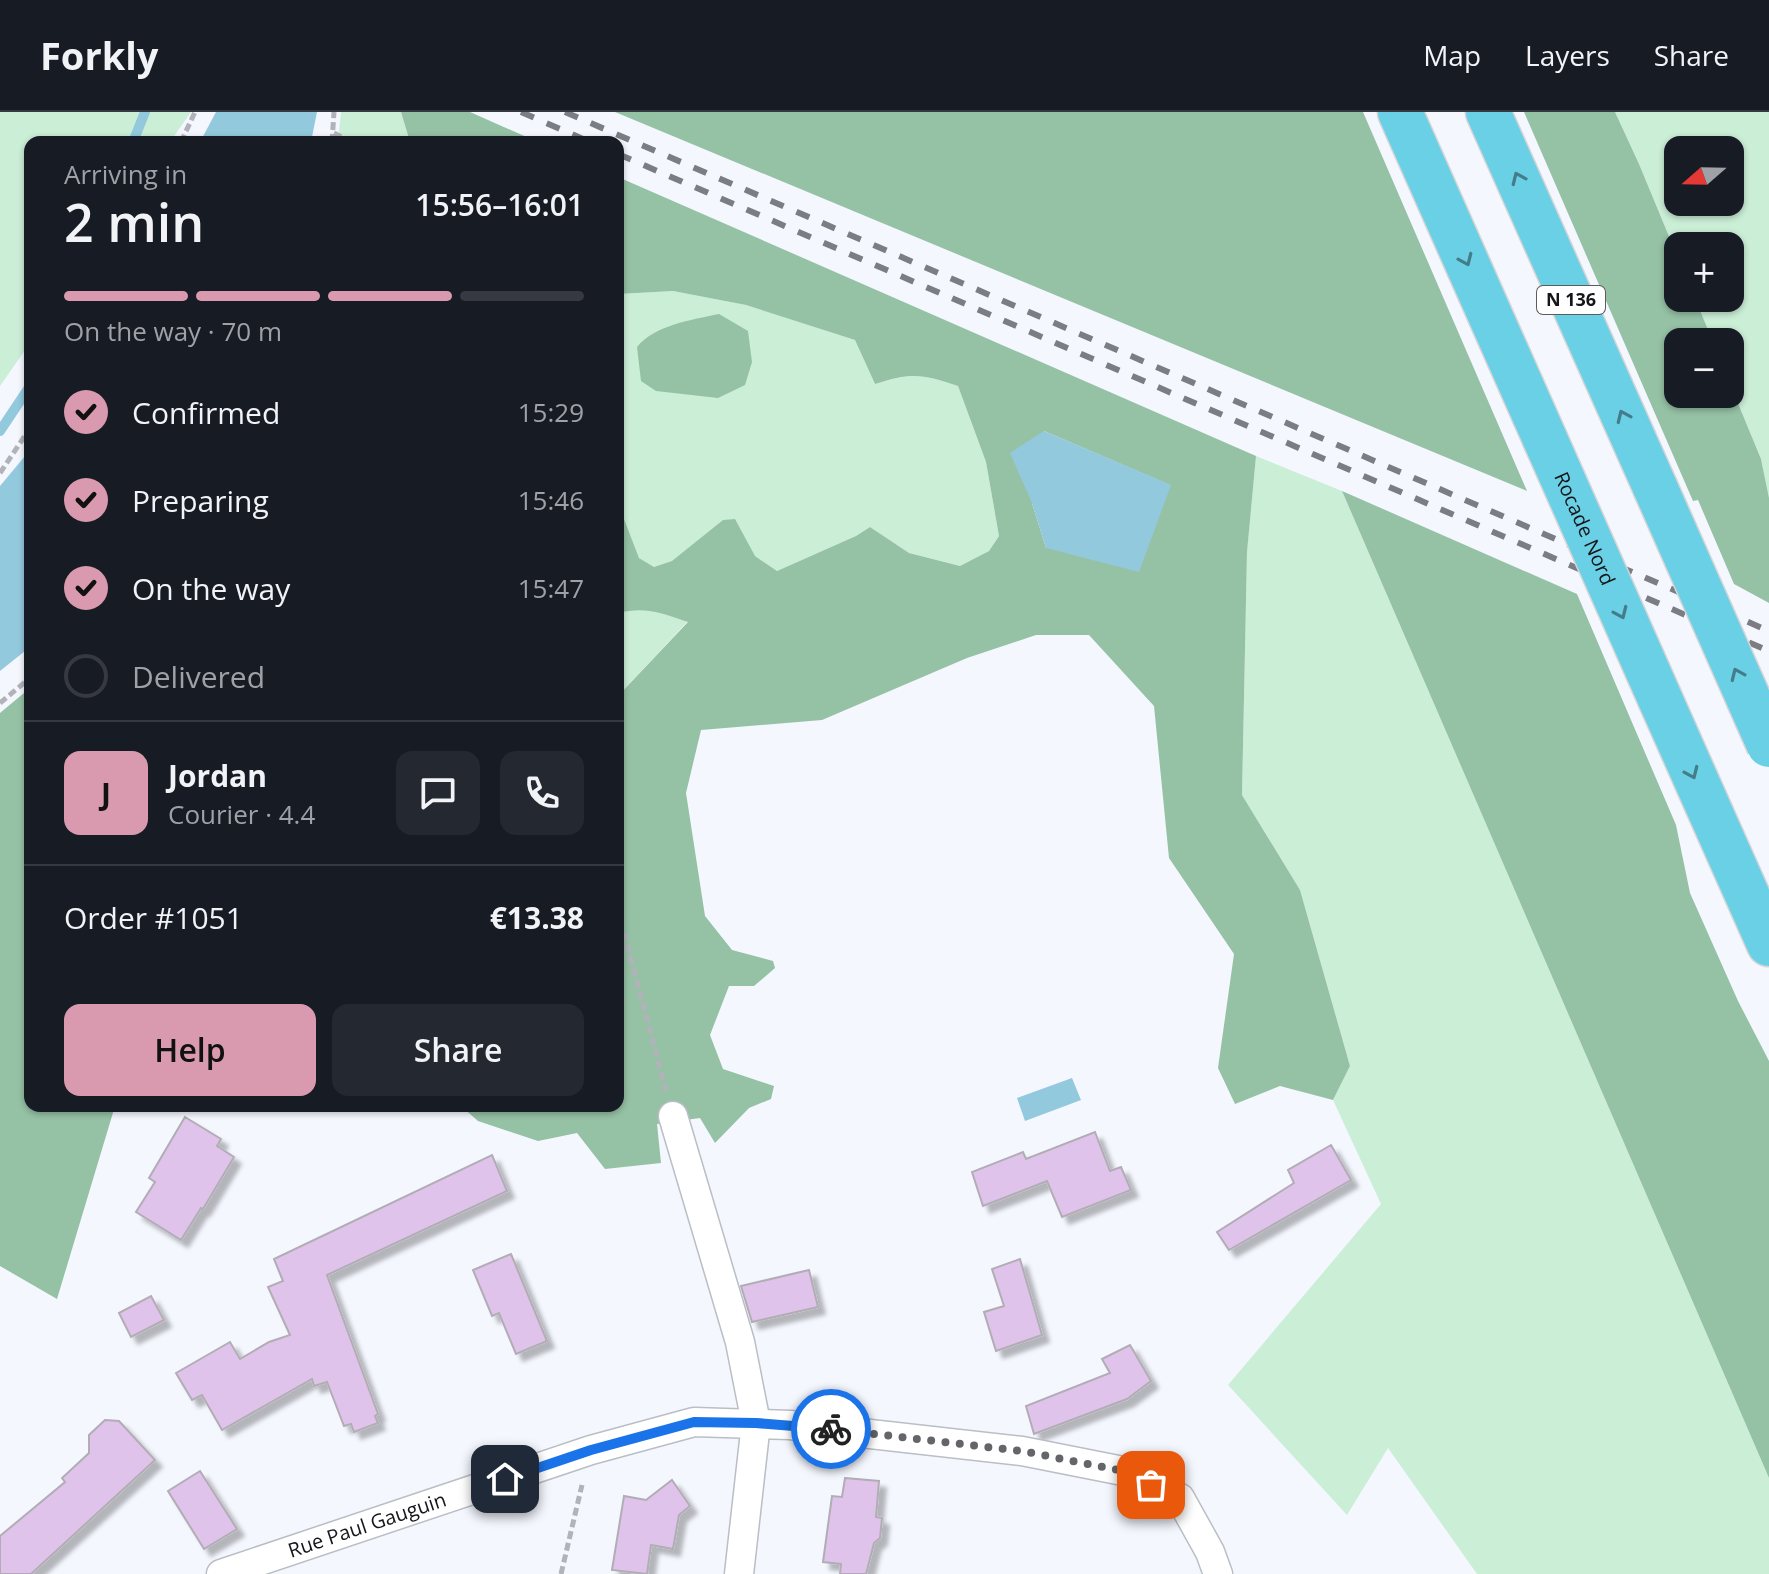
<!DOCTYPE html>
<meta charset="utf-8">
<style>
body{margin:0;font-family:"Open Sans",sans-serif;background:#242831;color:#f1f3f6;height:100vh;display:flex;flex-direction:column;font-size:30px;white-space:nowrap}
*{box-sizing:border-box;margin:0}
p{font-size:26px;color:#9ea1a6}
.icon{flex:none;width:44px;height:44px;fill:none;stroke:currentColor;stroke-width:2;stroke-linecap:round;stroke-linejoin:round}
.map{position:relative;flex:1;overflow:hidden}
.details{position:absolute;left:24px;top:24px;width:600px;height:976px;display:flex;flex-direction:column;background:#171b24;border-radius:16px;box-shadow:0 2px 6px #0004}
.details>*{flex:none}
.needle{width:52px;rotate:250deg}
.controls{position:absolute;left:1664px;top:24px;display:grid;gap:16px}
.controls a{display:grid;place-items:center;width:80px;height:80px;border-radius:16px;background:#171b24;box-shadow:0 2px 6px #0004;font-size:40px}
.pin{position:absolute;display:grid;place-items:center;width:68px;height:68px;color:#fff;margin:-34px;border-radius:16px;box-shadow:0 4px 12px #0006}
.courier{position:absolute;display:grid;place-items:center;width:80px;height:80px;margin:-40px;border:6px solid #1a73e8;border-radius:50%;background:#fff;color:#222;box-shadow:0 2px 10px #0007}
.overview em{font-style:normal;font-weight:600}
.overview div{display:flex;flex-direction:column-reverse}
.overview{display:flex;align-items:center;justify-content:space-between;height:136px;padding:0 40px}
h1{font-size:52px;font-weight:600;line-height:60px}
.bar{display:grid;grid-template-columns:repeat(4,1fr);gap:12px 8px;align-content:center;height:96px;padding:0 40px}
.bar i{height:10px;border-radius:6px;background:#363941}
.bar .current{background:#d99aaf}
.bar p{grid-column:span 4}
.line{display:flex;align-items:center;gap:20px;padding:0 40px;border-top:2px solid #363941}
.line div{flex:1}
.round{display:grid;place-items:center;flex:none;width:84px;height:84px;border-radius:16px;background:#242831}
ol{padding:0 40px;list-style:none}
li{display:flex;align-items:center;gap:24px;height:88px}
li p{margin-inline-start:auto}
li .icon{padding:8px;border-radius:50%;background:#d99aaf;color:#111;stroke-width:4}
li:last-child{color:#9ea1a6}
li i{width:44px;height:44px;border:4px solid #363941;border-radius:50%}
.button{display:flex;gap:16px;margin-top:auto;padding:16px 40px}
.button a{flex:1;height:92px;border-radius:16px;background:#d99aaf;color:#111;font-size:32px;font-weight:600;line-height:92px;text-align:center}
.button a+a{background:#242831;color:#f1f3f6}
header{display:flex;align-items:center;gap:48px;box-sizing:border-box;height:112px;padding:0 40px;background:#171b24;border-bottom:2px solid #363941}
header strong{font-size:38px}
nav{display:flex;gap:44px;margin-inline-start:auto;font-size:28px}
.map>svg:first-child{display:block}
.green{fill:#cbeed7;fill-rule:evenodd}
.forest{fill:#95c1a5;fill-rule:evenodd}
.water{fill:#93c9dd}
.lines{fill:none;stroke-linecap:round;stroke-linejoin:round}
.stream{stroke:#93c9dd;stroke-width:10}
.building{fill:#dfc3eb;stroke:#b2adb5;stroke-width:2;filter:url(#shadow)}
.minor-casing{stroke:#babec5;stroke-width:31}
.trunk-casing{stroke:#d5d5d6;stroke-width:47}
.path{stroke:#b1b3b9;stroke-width:5;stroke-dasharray:8 4;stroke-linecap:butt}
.minor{stroke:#fff;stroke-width:28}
.trunk{stroke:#6ad0e6;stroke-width:44}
.rail{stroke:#7b7d82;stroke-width:6;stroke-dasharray:14 14;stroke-linecap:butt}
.trunk-bridge-casing{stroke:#d5d5d6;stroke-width:47;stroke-linecap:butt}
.trunk-bridge{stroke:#6ad0e6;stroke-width:44}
.oneway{stroke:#447c8a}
.done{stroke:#636569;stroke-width:8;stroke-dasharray:0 14.4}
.route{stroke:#1a73e8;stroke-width:10}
.labels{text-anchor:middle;stroke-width:7;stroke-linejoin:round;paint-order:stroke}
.shield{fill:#fff;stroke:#5b5c5e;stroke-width:2}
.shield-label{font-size:18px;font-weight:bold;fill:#151619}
.street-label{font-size:20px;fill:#151619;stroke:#fff}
</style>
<header>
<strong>Forkly</strong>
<nav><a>Map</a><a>Layers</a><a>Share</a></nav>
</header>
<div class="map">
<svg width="1769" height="1462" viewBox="0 0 1769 1462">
<defs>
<filter id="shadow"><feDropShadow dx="7" dy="7" stdDeviation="2" flood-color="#0004"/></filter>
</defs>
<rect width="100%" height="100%" fill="#f4f7fe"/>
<path class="green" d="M0 0H191L170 30H30V231L0 274Z
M341 0H401L410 30H338Z
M1615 0H1769V386L1761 347 1730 272V230H1713L1695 186H1730V134H1678V146L1639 52ZM1678 38H1730V90H1678Z
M673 179 746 193 855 228 875 272C914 260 920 262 958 274L986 350 999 424 989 439 960 454 909 441 870 415 856 424 777 459 755 444 723 408 672 450 654 455 639 446 618 391V182Z
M1256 344 1342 379 1769 1366V1462H1477L1388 1336 1347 1403 1228 1273 1381 1092 1333 988 1350 954 1300 778 1242 683 1247 439Z
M635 496H649L688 509 618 584V501Z"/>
<path class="forest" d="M401 0H470L538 30H410Z
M615 0H1363L1527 379Z
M1524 0H1615L1639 52 1678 146V186H1695L1713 230H1678V282H1730V272L1761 347 1769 386V491L1734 472 1698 388 1693 389Z
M618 65 1256 344 1247 440 1242 683 1300 778 1350 954 1333 988 1280 974 1235 992 1218 956 1234 842 1169 746 1154 594 1089 523H1036L967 546 822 608 701 618 686 681 705 804 732 838 773 849 775 856 754 874H729L710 923 723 957 774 974 771 987 749 996 715 1031 700 1006 657 1012 661 1051 605 1057 577 1021 538 1029 478 1009 461 994H618V584L688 510C662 501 645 494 618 501V391L639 446 654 455 672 449 723 408 735 407 755 444 777 459 856 424 870 415 909 441 960 454 989 439 999 424 986 350 958 274C922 262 912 260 875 272L855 228 746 193 673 179 618 182ZM1044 319 1170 373 1046 436 1032 391Z
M719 202 748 219 752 250 745 273 718 286 656 279 641 269 637 235C655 213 691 208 719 202Z
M1342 379 1577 482 1676 713 1690 781 1738 889 1769 949V1366Z
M30 576V994H115L57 1187 0 1154V601Z"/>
<path class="water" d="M216 0H317L311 30H200Z
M1044 319 1171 373 1139 460 1046 436 1032 391 1010 341Z
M30 338V535L0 559V374Z
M1072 966 1081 988 1025 1009 1017 986Z"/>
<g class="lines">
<path class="stream" d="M133 30 145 0
M0 319 30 274"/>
</g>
<path class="building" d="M185 1005 221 1027 217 1034 234 1045 203 1097 201 1096 181 1128 136 1100 155 1070 149 1066Z
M1095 1020 1110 1059 1121 1055 1131 1078 1062 1105 1047 1069 983 1094 972 1060 1023 1040 1026 1047Z
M1331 1033 1351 1068 1229 1138 1217 1120 1294 1071 1288 1058Z
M492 1043 507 1079 327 1163 378 1302 375 1304 378 1311 354 1320 351 1312 344 1314 327 1270 314 1274 312 1267 222 1318 202 1283 192 1288 176 1261 230 1230 240 1247 269 1230 290 1223 268 1175 283 1169 274 1147Z
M511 1142 547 1229 516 1242 499 1201 492 1204 473 1158Z
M1020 1147 1042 1223 996 1239 984 1200 1004 1194 992 1157Z
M809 1158 818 1195 752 1210 741 1174Z
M151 1184 164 1208 131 1225 119 1201Z
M1130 1233 1151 1269 1127 1287 1034 1322 1026 1294 1110 1261 1102 1247Z
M105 1308 119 1309 155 1348 31 1462H0V1424L65 1370 62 1366 89 1341V1323Z
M200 1359 237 1417 204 1437 168 1379Z
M845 1366 879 1369 876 1405 882 1406 880 1426 874 1431 866 1462H840L841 1452 823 1450 832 1384 842 1385Z
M672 1368 690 1394 679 1403 673 1437 651 1433 647 1462 612 1458 624 1384 646 1388Z"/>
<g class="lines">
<defs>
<g id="minor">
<path d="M673 1004 740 1230 756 1311 739 1462"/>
<path id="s1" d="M221 1462 591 1338 694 1310 790 1313 1022 1339 1123 1359 1180 1386 1210 1440 1218 1462"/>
</g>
<path id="trunk" d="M1400 0 1545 327
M1488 0 1655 375
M1661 589 1769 832"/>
</defs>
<use href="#minor" class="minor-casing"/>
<use href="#trunk" class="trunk-casing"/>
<path class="path" d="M334 21 351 30
M181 30 195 0
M332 30 334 0
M0 361 30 316
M0 591 30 566
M618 798 666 979
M561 1462 582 1373"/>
<use href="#minor" class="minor"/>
<use href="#trunk" class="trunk"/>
<path class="rail" d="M521 0 590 30
M565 0 1769 519
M618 42 1769 539"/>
<defs>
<g id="trunk-bridge">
<path id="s2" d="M1545 327 1661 589"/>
<path d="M1655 375 1769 633"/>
</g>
</defs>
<use href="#trunk-bridge" class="trunk-bridge-casing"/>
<use href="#trunk-bridge" class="trunk-bridge"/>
</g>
<defs><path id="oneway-chevron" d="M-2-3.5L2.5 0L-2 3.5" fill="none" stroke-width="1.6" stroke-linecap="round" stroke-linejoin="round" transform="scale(2)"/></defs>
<g class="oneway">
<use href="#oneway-chevron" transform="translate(1518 66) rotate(-114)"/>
<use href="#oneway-chevron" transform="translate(1466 148) rotate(66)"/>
<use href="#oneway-chevron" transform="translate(1623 304) rotate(-114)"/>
<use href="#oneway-chevron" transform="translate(1621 501) rotate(66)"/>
<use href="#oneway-chevron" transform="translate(1737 562) rotate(-114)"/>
<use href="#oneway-chevron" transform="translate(1692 661) rotate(66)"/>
</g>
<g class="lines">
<path class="done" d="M831 1317 1022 1339 1123 1359 1151 1373"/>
<path class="route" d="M505 1367 591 1338 694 1310 756 1311 831 1317"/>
</g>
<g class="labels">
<rect class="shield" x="1537" y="174" width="68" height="28" rx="6"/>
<g class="shield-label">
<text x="1571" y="194">N 136</text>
</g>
<g class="street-label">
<text dy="7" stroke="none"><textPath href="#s2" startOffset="98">Rocade Nord</textPath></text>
<text dy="7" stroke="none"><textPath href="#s1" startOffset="154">Rue Paul Gauguin</textPath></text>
</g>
</g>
</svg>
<div class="controls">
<a><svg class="needle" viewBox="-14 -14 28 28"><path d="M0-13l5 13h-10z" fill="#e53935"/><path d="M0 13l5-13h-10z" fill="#9ea1a6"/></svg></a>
<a>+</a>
<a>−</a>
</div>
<div class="pin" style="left:1151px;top:1373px;background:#ea580c"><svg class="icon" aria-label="bag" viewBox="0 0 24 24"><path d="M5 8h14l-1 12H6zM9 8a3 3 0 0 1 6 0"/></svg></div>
<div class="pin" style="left:505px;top:1367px;background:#1f2937"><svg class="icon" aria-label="home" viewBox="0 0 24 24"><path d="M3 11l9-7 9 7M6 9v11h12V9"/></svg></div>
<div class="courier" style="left:831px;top:1317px"><svg class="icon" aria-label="bike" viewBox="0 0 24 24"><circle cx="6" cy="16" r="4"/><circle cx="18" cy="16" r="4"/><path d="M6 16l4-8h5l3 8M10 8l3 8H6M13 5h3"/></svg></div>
<section class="details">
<div class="overview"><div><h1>2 min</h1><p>Arriving in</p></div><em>15:56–16:01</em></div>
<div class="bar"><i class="current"></i><i class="current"></i><i class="current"></i><i></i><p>On the way · 70 m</p></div>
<ol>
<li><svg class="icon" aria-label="check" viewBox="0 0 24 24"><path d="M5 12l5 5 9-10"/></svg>Confirmed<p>15:29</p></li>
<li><svg class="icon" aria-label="check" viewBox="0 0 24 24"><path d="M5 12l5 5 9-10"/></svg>Preparing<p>15:46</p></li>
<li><svg class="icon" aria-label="check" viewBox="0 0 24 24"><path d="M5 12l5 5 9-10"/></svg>On the way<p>15:47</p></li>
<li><i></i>Delivered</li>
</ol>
<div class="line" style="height:144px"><b class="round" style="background:#d99aaf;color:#111">J</b><div><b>Jordan</b><p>Courier · 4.4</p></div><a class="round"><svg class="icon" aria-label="chat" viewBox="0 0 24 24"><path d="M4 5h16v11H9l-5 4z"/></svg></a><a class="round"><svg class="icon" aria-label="phone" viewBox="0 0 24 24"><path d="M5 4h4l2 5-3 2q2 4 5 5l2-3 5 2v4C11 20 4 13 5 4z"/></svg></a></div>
<div class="line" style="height:104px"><div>Order #1051</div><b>€13.38</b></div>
<div class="button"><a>Help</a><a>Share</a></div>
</section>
</div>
